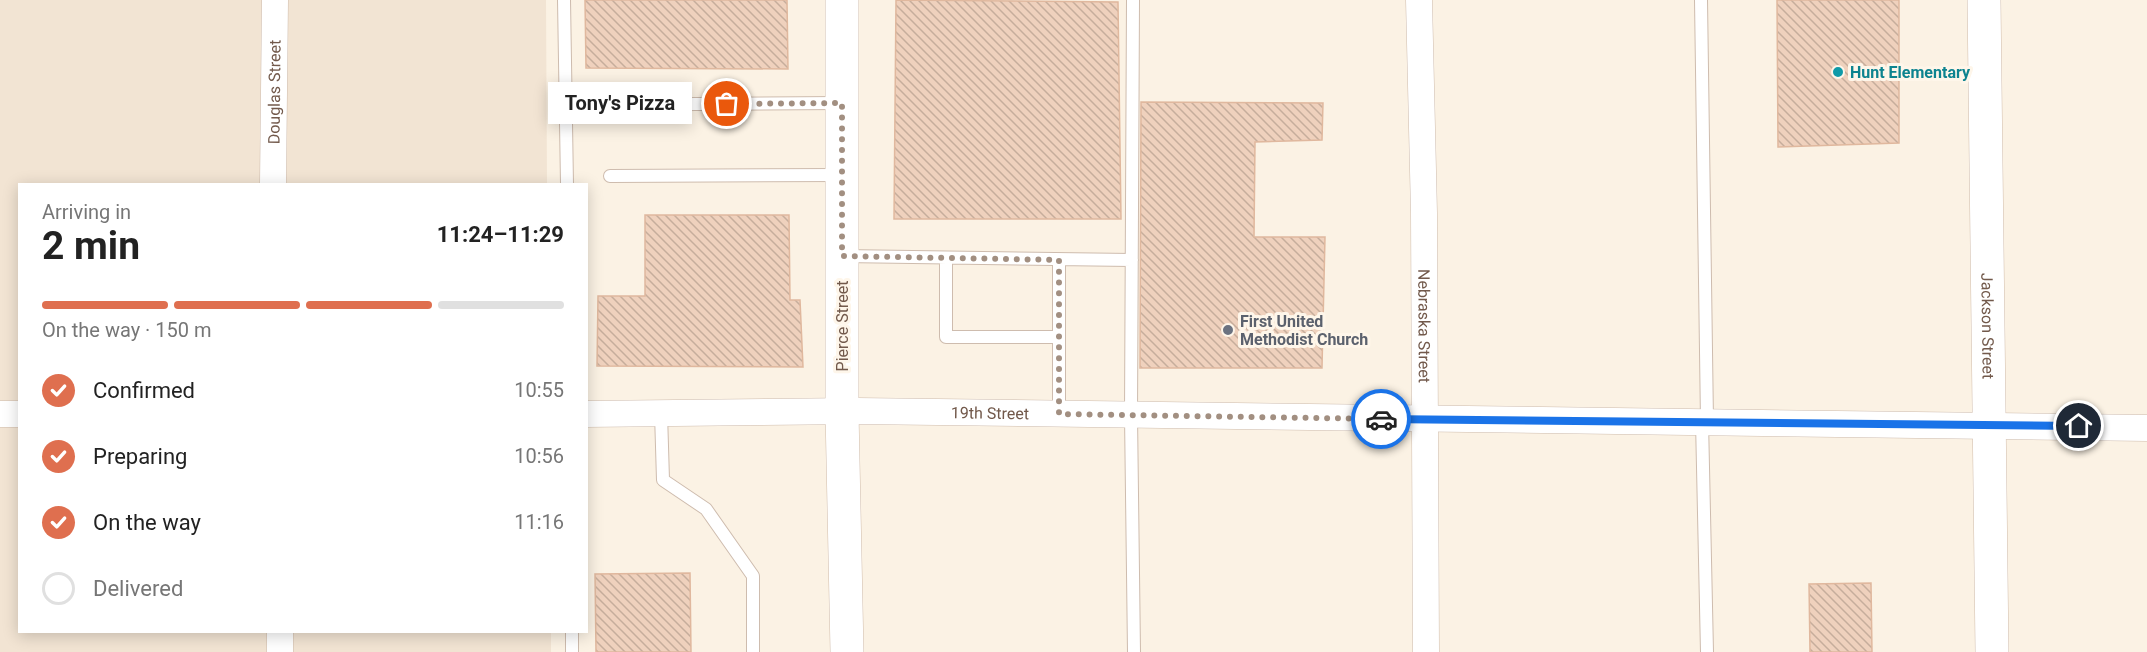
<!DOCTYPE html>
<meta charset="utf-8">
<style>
body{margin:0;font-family:Roboto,sans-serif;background:#f2f2f2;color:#222;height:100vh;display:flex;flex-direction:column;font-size:22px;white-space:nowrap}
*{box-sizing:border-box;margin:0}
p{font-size:20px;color:#767676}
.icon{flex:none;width:33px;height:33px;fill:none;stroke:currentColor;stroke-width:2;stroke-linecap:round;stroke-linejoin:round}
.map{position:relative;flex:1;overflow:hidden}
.details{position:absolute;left:18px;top:183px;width:570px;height:450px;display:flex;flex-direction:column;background:#fff;border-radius:0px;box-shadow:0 3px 15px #0003}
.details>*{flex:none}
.pin{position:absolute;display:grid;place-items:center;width:51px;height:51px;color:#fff;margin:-26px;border:3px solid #fff;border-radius:50%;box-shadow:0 2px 6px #0007}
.courier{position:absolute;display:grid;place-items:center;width:60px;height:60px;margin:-30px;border:4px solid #1a73e8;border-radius:50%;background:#fff;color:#222;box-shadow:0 2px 8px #0007}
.bubble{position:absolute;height:42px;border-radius:0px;background:#fff;box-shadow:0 3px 15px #0003;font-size:20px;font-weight:700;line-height:42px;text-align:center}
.headline em{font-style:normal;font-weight:700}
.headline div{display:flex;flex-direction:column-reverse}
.headline{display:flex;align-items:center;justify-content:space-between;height:102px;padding:0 24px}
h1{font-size:39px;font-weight:700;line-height:45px}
.bar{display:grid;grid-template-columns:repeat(4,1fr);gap:9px 6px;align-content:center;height:72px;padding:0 24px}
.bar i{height:8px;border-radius:4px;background:#e0e0e0}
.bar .on{background:#df6f4f}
.bar p{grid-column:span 4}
ol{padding:0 24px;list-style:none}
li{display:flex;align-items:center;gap:18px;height:66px}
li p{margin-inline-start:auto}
li .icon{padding:6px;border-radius:50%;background:#df6f4f;color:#fff;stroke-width:4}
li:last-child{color:#767676}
li i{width:33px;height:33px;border:3px solid #e0e0e0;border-radius:50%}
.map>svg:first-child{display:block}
.residential{fill:#f2e4d3}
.building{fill:url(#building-back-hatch);stroke:#e0b89e;stroke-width:1.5}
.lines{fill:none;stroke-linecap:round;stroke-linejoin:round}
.service-casing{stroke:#cebcae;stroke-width:14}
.minor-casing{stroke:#cebcae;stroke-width:27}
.secondary-casing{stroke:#d0bcab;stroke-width:34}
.service{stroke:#fff;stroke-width:12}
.minor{stroke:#fff;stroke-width:26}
.secondary{stroke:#fff;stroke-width:33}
.done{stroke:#a28f81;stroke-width:6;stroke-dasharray:0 10.8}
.route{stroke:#1a73e8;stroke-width:8}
.culture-dot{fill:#0f9aa8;stroke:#fef6ea;stroke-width:2}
.worship-dot{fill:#6b7280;stroke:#fef6ea;stroke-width:2}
.labels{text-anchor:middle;stroke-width:6;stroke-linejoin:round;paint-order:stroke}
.culture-label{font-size:16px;font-weight:bold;fill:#0d838f;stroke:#fef6ea;text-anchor:start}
.street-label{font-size:16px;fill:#72594b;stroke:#fef6ea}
.worship-label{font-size:16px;font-weight:bold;fill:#5b616d;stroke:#fef6ea;text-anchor:start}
</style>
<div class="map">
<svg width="2147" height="652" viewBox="0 0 2147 652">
<defs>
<pattern id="building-back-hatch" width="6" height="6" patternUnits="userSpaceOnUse" patternTransform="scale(1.5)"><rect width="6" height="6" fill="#efd1bd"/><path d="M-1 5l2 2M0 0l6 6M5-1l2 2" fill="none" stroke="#c6ad9c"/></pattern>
</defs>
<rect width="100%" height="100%" fill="#fbf2e4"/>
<path class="residential" d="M0 0H546L547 184H20V632H551V652H0Z"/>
<path class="building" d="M585 0H787L788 69 586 68Z
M896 0 1118 2 1121 219H894Z
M1777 0H1899V143L1778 147Z
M1141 102 1323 103 1322 140 1255 142 1254 237H1325L1322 368H1140Z
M645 215H789L790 300H800L803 367 597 366 598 296H645Z
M690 573 691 652H596L595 574Z
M1871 583 1872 652H1810L1809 584Z"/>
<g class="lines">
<defs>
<path id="service" d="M564 0 567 184
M1133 0 1131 415 1134 652
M1701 0 1707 421
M566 105 841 103
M610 176 841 175
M842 256 1132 260
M946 259V337H1058
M661 413 663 480 706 509 753 576V652
M1059 414V260
M1702 421 1707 652
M572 632V652"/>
<g id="minor">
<path id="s1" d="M1419 0 1424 213 1426 652"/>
<path id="s2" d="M273 184 275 0"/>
<path d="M0 414H20"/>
<path id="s3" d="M586 414 857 411 2147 428"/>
<path d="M280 632V652"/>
</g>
<g id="secondary">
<path d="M842 0V412L847 652"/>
<path id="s4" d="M1984 0 1992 652"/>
</g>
</defs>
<use href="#service" class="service-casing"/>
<use href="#minor" class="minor-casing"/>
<use href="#secondary" class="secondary-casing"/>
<use href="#service" class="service"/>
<use href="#minor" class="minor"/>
<use href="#secondary" class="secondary"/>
</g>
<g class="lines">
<path class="done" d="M727 104 842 103V256L1059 260V414L1381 419"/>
<path class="route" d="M1381 419 2079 426"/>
</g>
<circle class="culture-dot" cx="1838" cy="72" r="6"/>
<circle class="worship-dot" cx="1228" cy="330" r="6"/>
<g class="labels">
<g class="culture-label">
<text x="1850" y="78">Hunt Elementary</text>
</g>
<g class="street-label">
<text dy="6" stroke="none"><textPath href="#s2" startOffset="92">Douglas Street</textPath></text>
<text transform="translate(842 326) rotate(-90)" y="6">Pierce Street</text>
<text dy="6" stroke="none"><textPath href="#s1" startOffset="326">Nebraska Street</textPath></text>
<text dy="6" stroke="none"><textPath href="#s4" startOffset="326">Jackson Street</textPath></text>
<text dy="6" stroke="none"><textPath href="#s3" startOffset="404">19th Street</textPath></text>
</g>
<g class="worship-label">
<text x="1240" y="327">First United<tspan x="1240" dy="18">Methodist Church</tspan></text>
</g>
</g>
</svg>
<div class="pin" style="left:727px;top:104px;background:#ea580c"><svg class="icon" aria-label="bag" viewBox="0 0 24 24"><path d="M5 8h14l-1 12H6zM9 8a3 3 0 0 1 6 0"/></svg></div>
<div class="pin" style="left:2079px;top:426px;background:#1f2937"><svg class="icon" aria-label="home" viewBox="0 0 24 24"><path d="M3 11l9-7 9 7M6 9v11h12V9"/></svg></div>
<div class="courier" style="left:1381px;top:419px"><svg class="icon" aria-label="car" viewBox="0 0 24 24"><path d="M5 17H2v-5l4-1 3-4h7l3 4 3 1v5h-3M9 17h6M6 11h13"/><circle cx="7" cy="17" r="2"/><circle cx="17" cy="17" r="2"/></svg></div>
<div class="bubble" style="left:548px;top:82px;width:144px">Tony's Pizza</div>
<section class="details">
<div class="headline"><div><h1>2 min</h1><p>Arriving in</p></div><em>11:24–11:29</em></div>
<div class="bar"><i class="on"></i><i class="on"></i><i class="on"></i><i></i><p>On the way · 150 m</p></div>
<ol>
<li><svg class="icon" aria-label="check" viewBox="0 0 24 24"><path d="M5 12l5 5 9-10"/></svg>Confirmed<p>10:55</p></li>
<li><svg class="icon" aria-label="check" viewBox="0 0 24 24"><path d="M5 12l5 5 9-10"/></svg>Preparing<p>10:56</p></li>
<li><svg class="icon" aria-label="check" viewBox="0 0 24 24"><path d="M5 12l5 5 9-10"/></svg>On the way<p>11:16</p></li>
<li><i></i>Delivered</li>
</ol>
</section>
</div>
